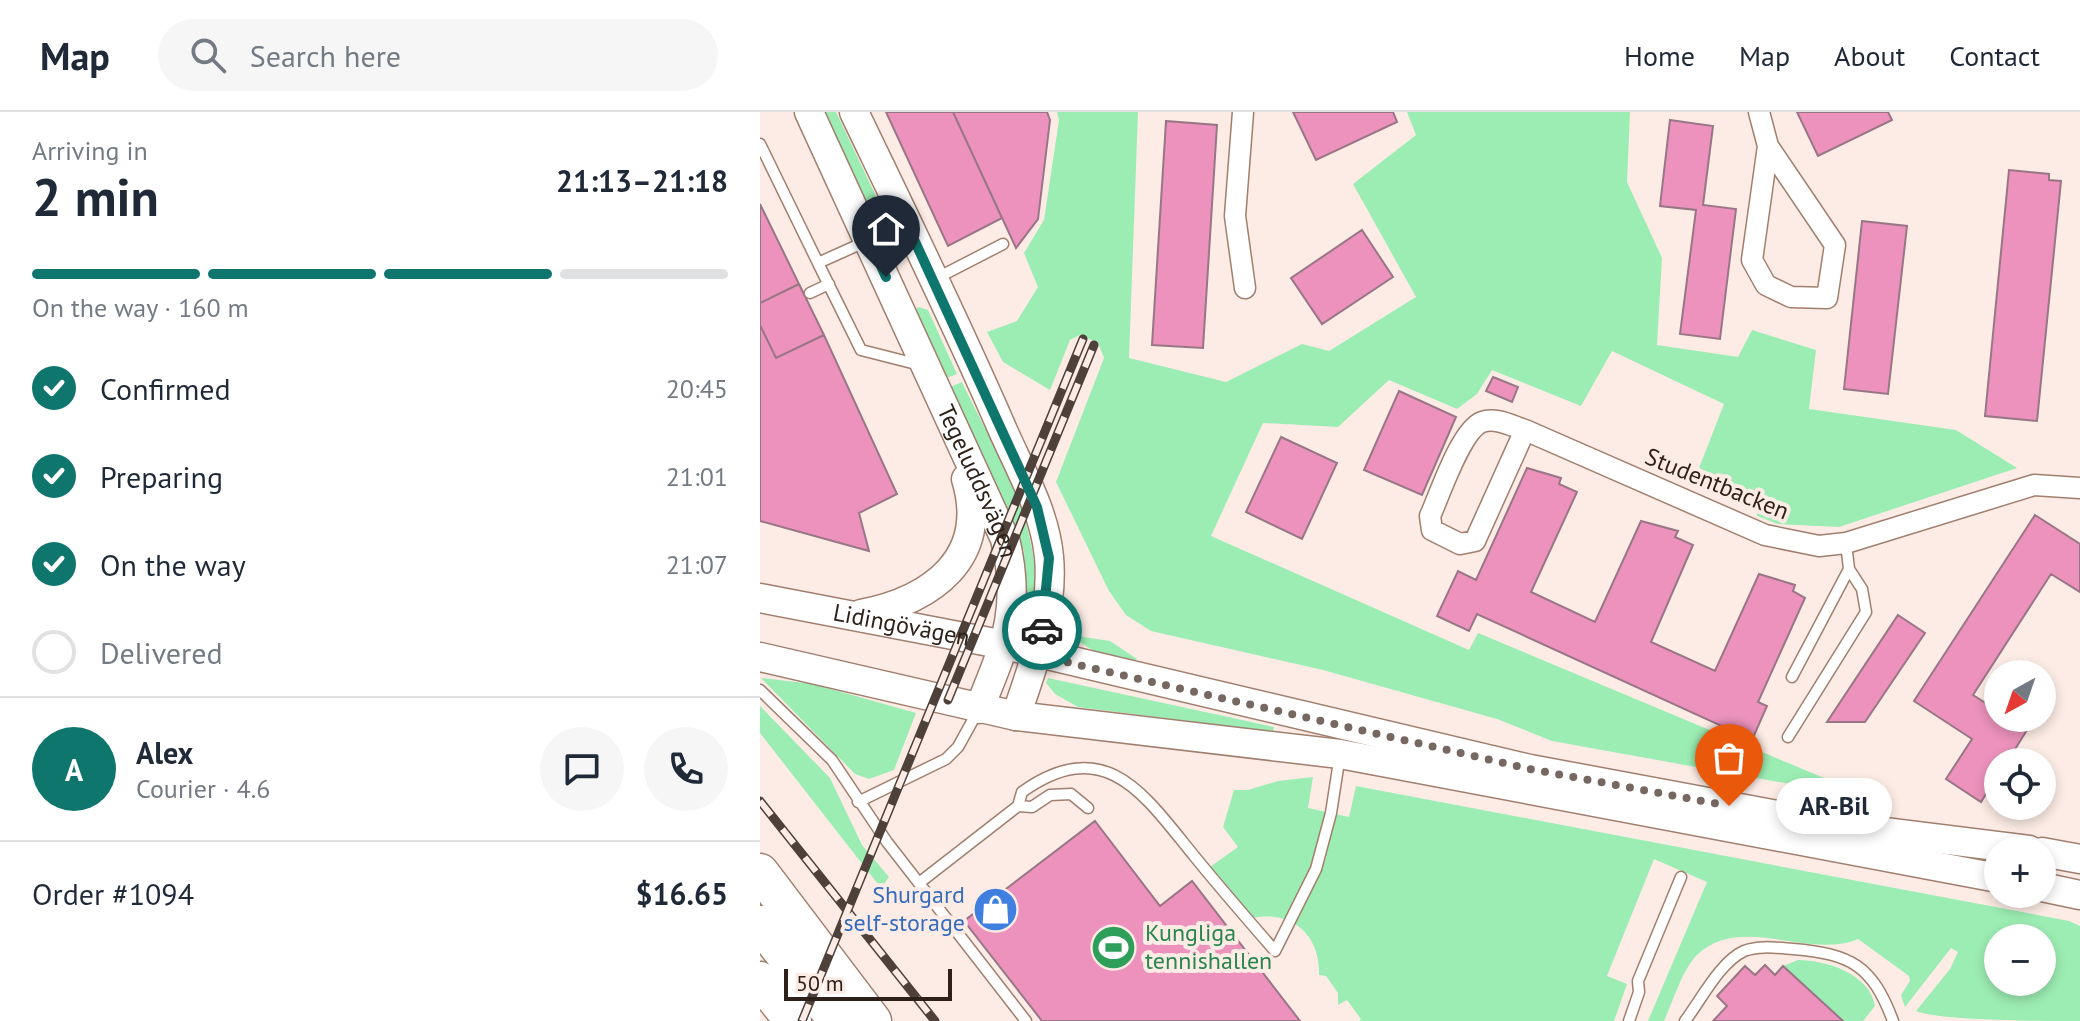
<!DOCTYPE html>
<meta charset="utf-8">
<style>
body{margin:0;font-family:"PT Sans",sans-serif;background:#f6f6f7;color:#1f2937;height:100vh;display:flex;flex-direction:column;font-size:30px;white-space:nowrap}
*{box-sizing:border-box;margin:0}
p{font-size:26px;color:#747a83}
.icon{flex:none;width:44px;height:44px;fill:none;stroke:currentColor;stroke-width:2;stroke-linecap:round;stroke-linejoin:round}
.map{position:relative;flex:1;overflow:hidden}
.details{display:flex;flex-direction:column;background:#fff;width:760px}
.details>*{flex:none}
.needle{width:52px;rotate:220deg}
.fabs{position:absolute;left:1224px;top:548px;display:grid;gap:16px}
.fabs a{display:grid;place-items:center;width:72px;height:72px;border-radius:50%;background:#fff;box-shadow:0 4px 12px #0003;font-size:40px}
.scale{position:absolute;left:24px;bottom:20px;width:168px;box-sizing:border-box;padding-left:8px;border:4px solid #2e211a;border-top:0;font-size:22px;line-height:28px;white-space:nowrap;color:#2e211a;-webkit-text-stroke:6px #fcece5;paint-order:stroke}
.pin{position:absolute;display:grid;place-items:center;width:68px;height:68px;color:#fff;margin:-82px -34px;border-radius:50% 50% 50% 0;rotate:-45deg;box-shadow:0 0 8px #0007}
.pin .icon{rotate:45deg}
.courier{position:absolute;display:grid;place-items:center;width:80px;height:80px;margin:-40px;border:6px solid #0f766e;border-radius:50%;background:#fff;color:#222;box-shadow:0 2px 10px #0007}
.bubble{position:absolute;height:56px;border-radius:28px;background:#fff;box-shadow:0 4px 12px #0003;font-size:26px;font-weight:700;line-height:56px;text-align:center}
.head em{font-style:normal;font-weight:700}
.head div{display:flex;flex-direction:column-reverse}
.head{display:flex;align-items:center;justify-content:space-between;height:136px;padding:0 32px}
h1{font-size:52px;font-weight:700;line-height:60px}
.bar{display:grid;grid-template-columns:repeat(4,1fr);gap:12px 8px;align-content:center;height:96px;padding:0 32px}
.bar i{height:10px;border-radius:6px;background:#e0e1e3}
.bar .current{background:#0f766e}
.bar p{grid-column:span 4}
.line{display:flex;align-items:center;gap:20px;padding:0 32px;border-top:2px solid #e0e1e3}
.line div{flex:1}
.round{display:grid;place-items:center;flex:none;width:84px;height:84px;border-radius:42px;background:#f6f6f7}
ol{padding:0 32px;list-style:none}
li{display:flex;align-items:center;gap:24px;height:88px}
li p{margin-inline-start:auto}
li .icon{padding:8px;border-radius:50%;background:#0f766e;color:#fff;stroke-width:4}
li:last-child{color:#747a83}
li i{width:44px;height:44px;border:4px solid #e0e1e3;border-radius:50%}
header{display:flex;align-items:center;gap:48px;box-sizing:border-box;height:112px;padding:0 40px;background:#fff;border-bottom:2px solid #e0e1e3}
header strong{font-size:38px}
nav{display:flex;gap:44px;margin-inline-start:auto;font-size:28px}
.search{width:560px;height:72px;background:#f6f6f7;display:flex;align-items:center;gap:20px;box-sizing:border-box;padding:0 28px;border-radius:44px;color:#747a83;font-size:30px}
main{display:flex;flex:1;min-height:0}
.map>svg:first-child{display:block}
.green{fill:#9cedb3;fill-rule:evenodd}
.building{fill:#ec92bc;stroke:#997686;stroke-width:2}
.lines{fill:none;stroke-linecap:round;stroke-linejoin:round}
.lane-casing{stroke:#a17f6e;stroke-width:13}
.street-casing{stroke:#a17f6e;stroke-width:23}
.secondary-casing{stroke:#a17f6e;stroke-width:31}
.highway-casing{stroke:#a17f6e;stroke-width:39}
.lane{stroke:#fff;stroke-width:10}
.street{stroke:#fff;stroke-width:20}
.secondary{stroke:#fff;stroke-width:28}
.highway{stroke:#fff;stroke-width:36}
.rail-casing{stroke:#4e413a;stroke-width:9}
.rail{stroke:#fcece5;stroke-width:6;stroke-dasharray:18;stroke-linecap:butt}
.done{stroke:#766861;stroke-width:8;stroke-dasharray:0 14.4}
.route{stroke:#0f766e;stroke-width:10}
.labels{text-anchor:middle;stroke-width:8;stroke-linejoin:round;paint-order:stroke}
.street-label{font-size:24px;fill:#2e211a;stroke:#fcece5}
.shop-label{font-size:24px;fill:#366cbe;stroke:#fcece5;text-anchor:end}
.leisure-label{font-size:24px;fill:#27864d;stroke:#fcece5;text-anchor:start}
</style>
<header>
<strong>Map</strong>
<div class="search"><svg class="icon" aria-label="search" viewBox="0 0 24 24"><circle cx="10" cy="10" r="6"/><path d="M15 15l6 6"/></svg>Search here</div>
<nav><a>Home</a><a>Map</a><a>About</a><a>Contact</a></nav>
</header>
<main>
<section class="details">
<div class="head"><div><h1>2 min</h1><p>Arriving in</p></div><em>21:13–21:18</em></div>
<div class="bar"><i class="current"></i><i class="current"></i><i class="current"></i><i></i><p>On the way · 160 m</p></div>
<ol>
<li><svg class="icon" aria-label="check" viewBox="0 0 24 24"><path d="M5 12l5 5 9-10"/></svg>Confirmed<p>20:45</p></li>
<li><svg class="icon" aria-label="check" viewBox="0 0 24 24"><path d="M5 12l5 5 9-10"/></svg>Preparing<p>21:01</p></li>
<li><svg class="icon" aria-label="check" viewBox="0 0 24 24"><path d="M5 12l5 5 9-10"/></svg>On the way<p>21:07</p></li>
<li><i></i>Delivered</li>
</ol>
<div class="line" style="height:144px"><b class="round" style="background:#0f766e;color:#fff">A</b><div><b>Alex</b><p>Courier · 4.6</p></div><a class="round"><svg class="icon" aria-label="chat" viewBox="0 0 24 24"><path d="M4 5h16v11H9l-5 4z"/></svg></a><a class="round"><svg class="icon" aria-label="phone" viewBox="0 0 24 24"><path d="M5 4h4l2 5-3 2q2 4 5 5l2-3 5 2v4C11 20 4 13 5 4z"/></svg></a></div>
<div class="line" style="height:104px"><div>Order #1094</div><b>$16.65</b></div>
</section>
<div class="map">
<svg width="1320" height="909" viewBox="0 0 1320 909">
<rect width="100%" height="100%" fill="#fcece5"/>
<path class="green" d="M59 0H76L122 97 118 108H113Z
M297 0H378L369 246 466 270 542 232 569 239 656 185 593 72 656 23 647 0H870L867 70 902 146 897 233 978 245 992 218 1056 238 1049 297 1196 318 1257 356 1079 415 1018 412 997 404 999 385 939 356 964 292 852 239 821 294 732 258 717 282 697 297 629 268 578 315 503 311 451 424 709 538 718 521 1076 671 1080 681 792 629 737 607 563 558 391 519 366 503 349 479 296 370 344 246 338 231 320 223 310 228 290 278 243 250 227 220 257 209 278 175 264 141 284 108 299 8Z
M158 195 168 198 197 262 184 267 155 199Z
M202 270C230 330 290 426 271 492L267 490 264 439 188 276Z
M318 524 350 529 377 547 373 550 339 542 313 526Z
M1 566 53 572 156 601 134 658 109 667 95 662Z
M288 566 514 615 513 620 318 595 295 582 286 571Z
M0 594 70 666 102 733 129 765 121 776 0 621Z
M553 665 548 696 589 705 596 674 1309 809 1320 814V909C1285 909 1181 909 1156 899L1190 857 1198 840 1191 836 1145 895 1141 883 1150 869 1149 864 1098 827C1049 848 981 801 937 843 922 858 913 890 904 909H888L947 770 894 747 847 864 867 872 854 909H599L601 907 587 888 578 893V881L566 864 559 863C560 821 531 798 491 806L450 755 478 735 463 715 474 678H488L518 669ZM1238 826H1282V870H1238Z
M1038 848C1066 848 1110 862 1115 894L1103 909H1083L1023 854Z"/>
<path class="building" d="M126 0H193L242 106 188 134Z
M193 0H287L290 8 278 107 256 136Z
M533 0H633L637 10 556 48Z
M1037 0H1128L1132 8 1058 44Z
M910 8 953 14 943 93 976 97 960 227 920 222 936 98 900 94Z
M406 9 457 13 443 236 392 233Z
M1249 58 1289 62V68L1301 69 1277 309 1225 304Z
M0 92 39 172 0 191Z
M1102 109 1147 114 1128 282 1084 277Z
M602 118 633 165 562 212 531 166Z
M39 172 64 223 16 246 0 213V191Z
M0 213 16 246 64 223 137 382 99 401 109 439 0 409Z
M733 265 758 275 752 290 726 279Z
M639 279 696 305 662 383 604 358Z
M521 325 577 351 542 427 486 400Z
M767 356 801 366 799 372 817 380 771 480 835 510 881 409 918 419 915 425 933 433 891 530 955 559 999 462 1035 473 1033 479 1045 486 998 590 1007 594 992 628 717 502 709 519 677 504 698 459 716 468Z
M1275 403 1320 432V480L1291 462 1213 583 1238 599V606H1248L1267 618 1247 650H1238V663L1221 690 1186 667 1212 627 1154 589Z
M1138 503 1165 521 1105 610H1067Z
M335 709 400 794 432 769 540 909H282L204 809Z
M1005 853 1015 863 1023 854 1083 909H953L967 894 957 884 985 854 995 863Z"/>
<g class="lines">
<defs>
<path id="lane" d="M0 32 58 151 107 129
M58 151 101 238 160 253
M177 166 243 132
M50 181 69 172
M1032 565 1089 457 1086 431
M0 578 72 648 127 730 266 909
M1028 625 1106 500 1102 477 1089 457
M98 690 186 647 198 635 219 597
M258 694 262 680C346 620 385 684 435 745 461 777 488 808 515 839L556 757 571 701 580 643
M159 771 258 694 272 695 290 683 311 682 328 696
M869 909 879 880 878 869 921 765
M925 909C941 888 960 850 984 839 998 833 1019 836 1033 837 1091 842 1112 853 1133 909"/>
<path id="street" d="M483 0 475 104 485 176
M999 0 1008 34 1075 133 1067 186 1031 185 1006 173 992 148 1008 34
M765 318 715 429 700 432 672 418 670 404C680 382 701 318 722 310 736 305 752 314 765 318L1005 423 1059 434 1086 431 1274 373 1320 376"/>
<g id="secondary">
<path id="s1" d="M49 0 245 427C262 497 245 533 219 597"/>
<path d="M94 0C144 104 195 208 241 314 259 356 285 399 289 445 294 500 273 553 256 604"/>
<path id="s2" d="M0 486 245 533 770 657 1076 714 1269 738"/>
<path d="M101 502C172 488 230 446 206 367"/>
<path d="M0 545 256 604 580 642 1238 766"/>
<path d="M1282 740 1320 747"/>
<path d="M1282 775 1320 783"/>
</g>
<path id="highway" d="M0 760 113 909
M0 812 77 909
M0 868 33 909"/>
</defs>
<use href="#lane" class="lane-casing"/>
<use href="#street" class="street-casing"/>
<use href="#secondary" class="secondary-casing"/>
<use href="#highway" class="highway-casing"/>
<use href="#lane" class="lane"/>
<use href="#street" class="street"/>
<use href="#secondary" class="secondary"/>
<use href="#highway" class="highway"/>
<defs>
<path id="rail" d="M188 588 334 233
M0 689 175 909
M42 909 323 227"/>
</defs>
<use href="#rail" class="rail-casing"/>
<use href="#rail" class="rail"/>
</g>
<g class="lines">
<path class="done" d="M282 518 276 542 318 553 770 657 969 694"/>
<path class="route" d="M126 165 109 128 146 110 277 395 289 446 282 518"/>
</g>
<defs>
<symbol id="shop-disc" viewBox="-11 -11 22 22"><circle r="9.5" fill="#3f7fe0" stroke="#fcece5"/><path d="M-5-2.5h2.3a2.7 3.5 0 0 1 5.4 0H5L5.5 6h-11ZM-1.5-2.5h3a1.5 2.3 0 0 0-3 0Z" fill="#fff"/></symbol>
<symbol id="stadium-disc" viewBox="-11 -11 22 22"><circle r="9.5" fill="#2e9e5b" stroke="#fcece5"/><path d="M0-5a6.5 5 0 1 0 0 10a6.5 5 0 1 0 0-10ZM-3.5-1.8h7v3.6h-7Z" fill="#fff"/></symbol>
</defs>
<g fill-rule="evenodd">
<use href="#shop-disc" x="210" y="772" width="51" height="51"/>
<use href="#stadium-disc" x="328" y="810" width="51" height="51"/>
</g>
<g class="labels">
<g class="street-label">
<text dy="8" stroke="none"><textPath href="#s1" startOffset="406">Tegeluddsvägen</textPath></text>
<text transform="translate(957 372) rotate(22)" y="8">Studentbacken</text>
<text dy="8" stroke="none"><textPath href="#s2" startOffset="144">Lidingövägen</textPath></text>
</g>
<g class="shop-label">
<text x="205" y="791">Shurgard<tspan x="205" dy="28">self-storage</tspan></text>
</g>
<g class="leisure-label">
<text x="385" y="829">Kungliga<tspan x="385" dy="28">tennishallen</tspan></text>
</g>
</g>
</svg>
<div class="fabs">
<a><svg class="needle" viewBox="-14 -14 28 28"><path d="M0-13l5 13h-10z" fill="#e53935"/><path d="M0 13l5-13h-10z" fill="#747a83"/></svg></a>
<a><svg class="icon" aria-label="locate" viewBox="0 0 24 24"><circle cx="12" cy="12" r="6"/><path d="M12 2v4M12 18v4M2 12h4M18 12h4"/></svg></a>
<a>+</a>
<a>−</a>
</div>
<div class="scale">50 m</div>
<div class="pin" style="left:969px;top:694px;background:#ea580c"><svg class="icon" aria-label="bag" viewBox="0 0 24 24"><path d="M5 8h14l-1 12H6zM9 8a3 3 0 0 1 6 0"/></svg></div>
<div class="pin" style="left:126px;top:165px;background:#1f2937"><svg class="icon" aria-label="home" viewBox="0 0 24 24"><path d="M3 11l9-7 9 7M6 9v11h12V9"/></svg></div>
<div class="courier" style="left:282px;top:518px"><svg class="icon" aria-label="car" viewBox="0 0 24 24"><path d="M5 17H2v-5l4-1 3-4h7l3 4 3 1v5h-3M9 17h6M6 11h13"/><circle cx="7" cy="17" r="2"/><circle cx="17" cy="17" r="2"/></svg></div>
<div class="bubble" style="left:1016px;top:666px;width:116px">AR-Bil</div>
</div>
</main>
